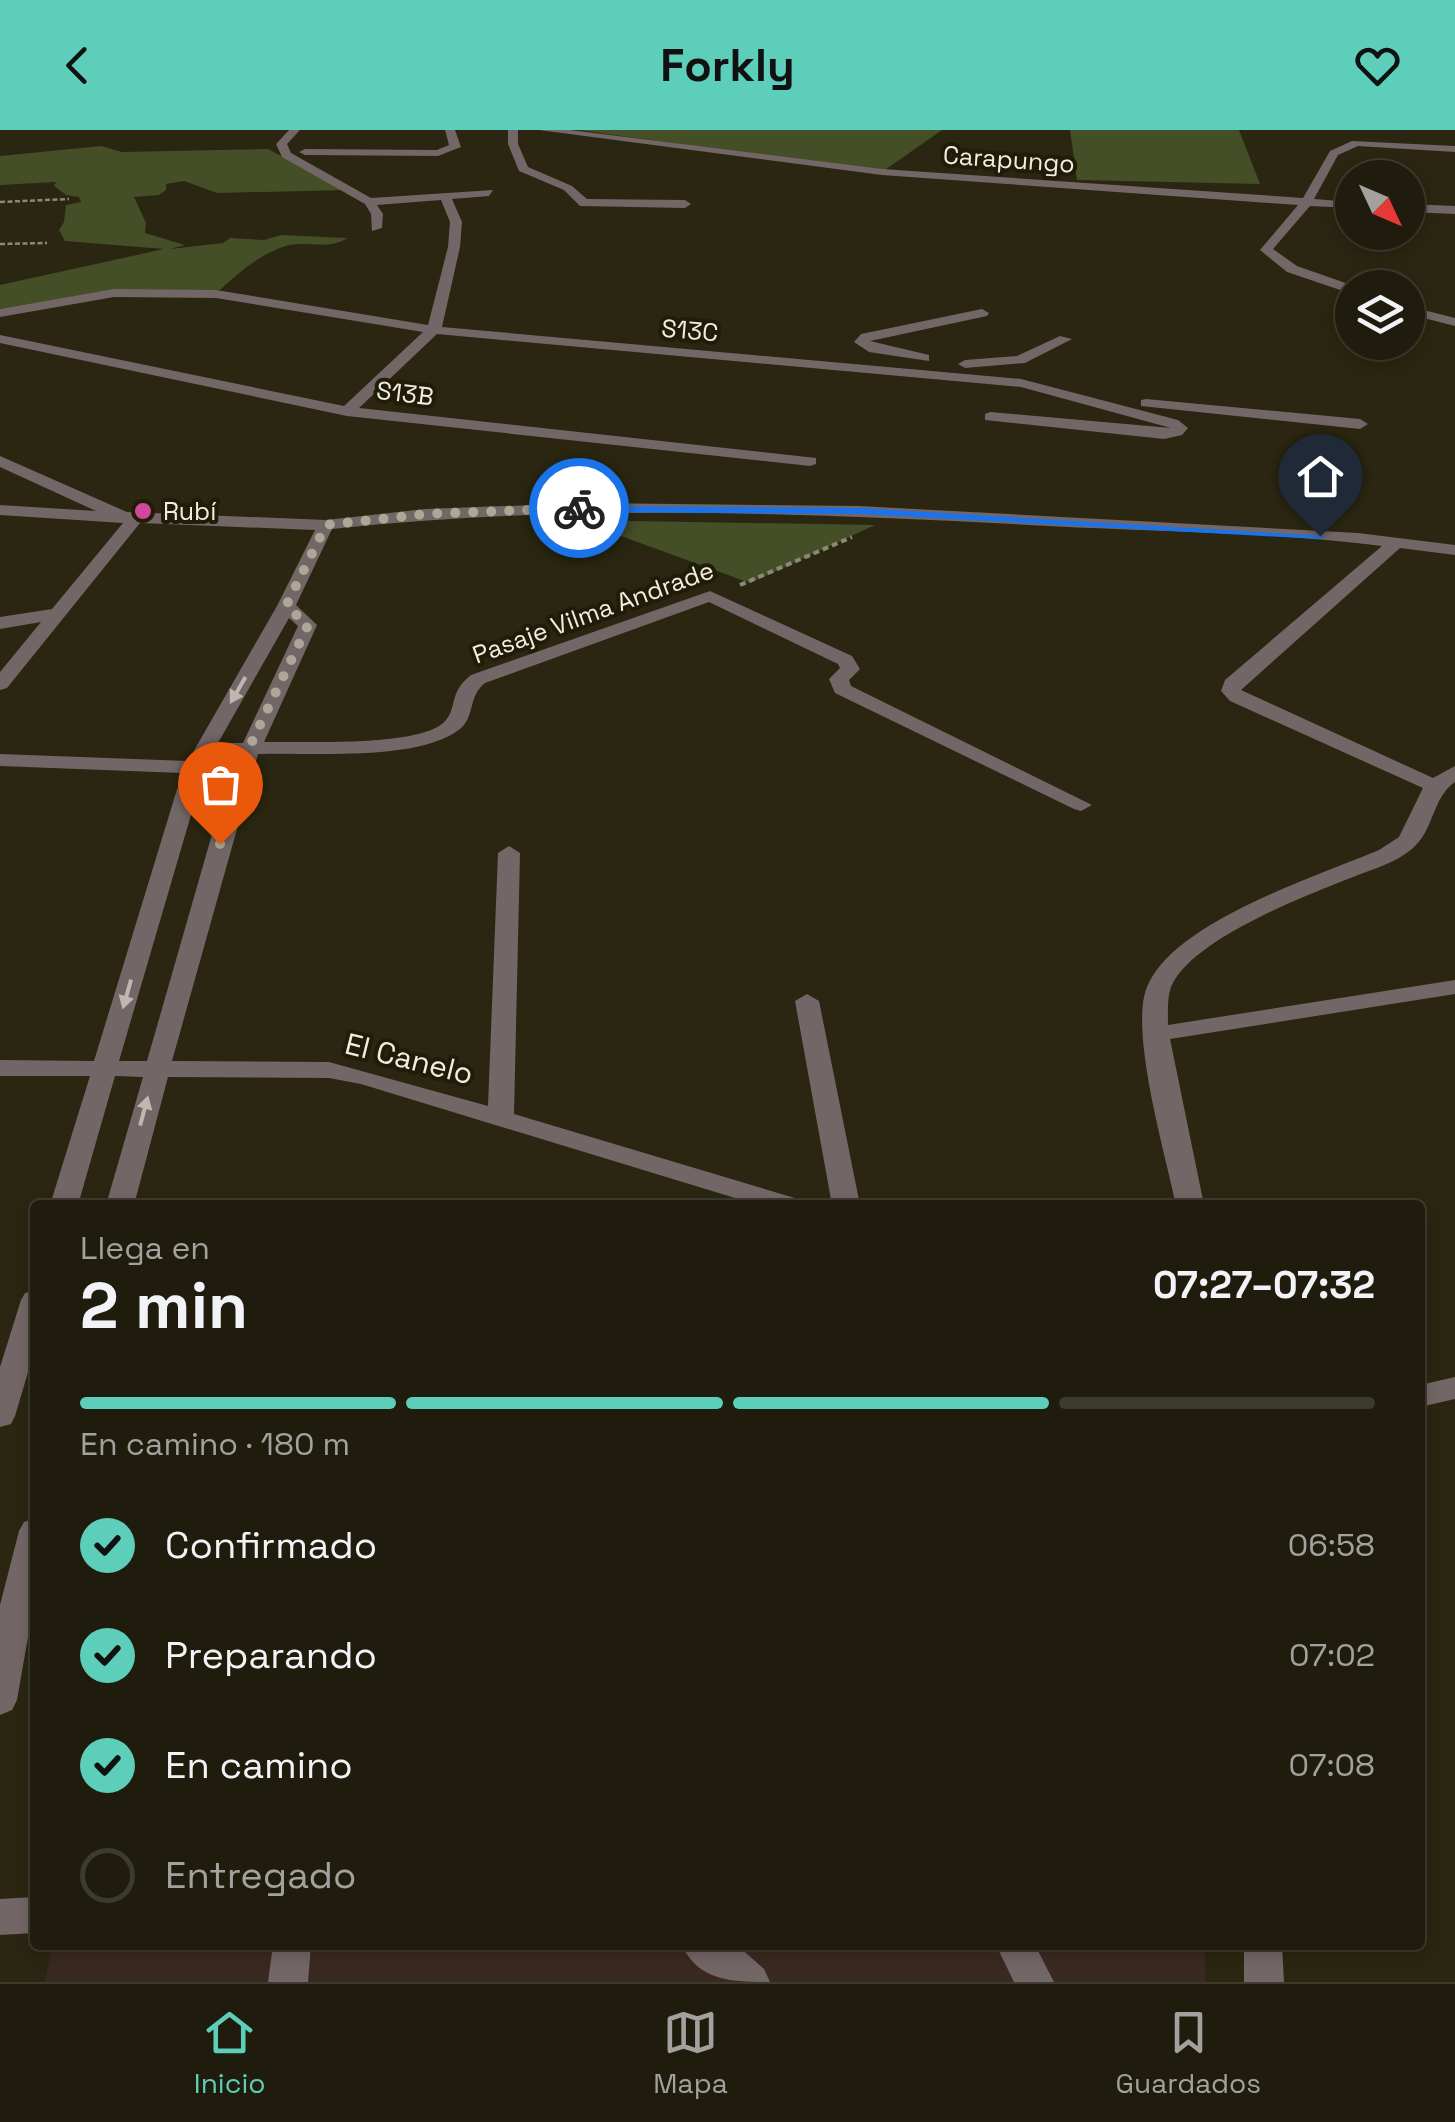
<!DOCTYPE html>
<html lang="es">
<meta charset="utf-8">
<style>
body{margin:0;font-family:"Space Grotesk",sans-serif;background:#282516;color:#f1f3f6;height:100vh;display:flex;flex-direction:column;font-size:38px;white-space:nowrap}
*{box-sizing:border-box;margin:0}
p{font-size:32px;color:#a2a19d}
.icon{flex:none;width:55px;height:55px;fill:none;stroke:currentColor;stroke-width:2;stroke-linecap:round;stroke-linejoin:round}
.map{position:relative;flex:1;overflow:hidden}
.sheet{position:absolute;left:30px;top:1070px;width:1395px;height:750px;display:flex;flex-direction:column;background:#201c0d;border-radius:10px;box-shadow:0 5px 15px #0003,0 0 0 2px #3d3a2e}
.sheet>*{flex:none}
.needle{width:65px;rotate:134deg}
.controls{position:absolute;left:1335px;top:30px;display:grid;gap:20px}
.controls a{display:grid;place-items:center;width:90px;height:90px;border-radius:50%;background:#201c0d;box-shadow:0 5px 15px #0003,0 0 0 2px #3d3a2e;font-size:50px}
.pin{position:absolute;display:grid;place-items:center;width:85px;height:85px;color:#fff;margin:-102px -42px;border-radius:50% 50% 50% 0;rotate:-45deg;box-shadow:0 0 10px #0007}
.pin .icon{rotate:45deg}
.courier{position:absolute;display:grid;place-items:center;width:100px;height:100px;margin:-50px;border:8px solid #1a73e8;border-radius:50%;background:#fff;color:#222;box-shadow:0 2px 12px #0007}
.overview em{font-style:normal;font-weight:700}
.overview div{display:flex;flex-direction:column-reverse}
.overview{display:flex;align-items:center;justify-content:space-between;height:170px;padding:0 50px}
h1{font-size:65px;font-weight:700;line-height:75px}
.bar{display:grid;grid-template-columns:repeat(4,1fr);gap:15px 10px;align-content:center;height:120px;padding:0 50px}
.bar i{height:12px;border-radius:8px;background:#3d3a2e}
.bar .current{background:#5cceba}
.bar p{grid-column:span 4}
ol{padding:0 50px;list-style:none}
li{display:flex;align-items:center;gap:30px;height:110px}
li p{margin-inline-start:auto}
li .icon{padding:10px;border-radius:50%;background:#5cceba;color:#111;stroke-width:4}
li:last-child{color:#a2a19d}
li i{width:55px;height:55px;border:5px solid #3d3a2e;border-radius:50%}
header{display:flex;justify-content:space-between;align-items:center;height:130px;padding:0 50px;background:#5cceba;color:#111;font-size:45px;font-weight:700}
.tab-bar{display:flex;justify-content:space-around;align-items:center;height:140px;border-top:2px solid #3d3a2e;background:#201c0d;font-size:28px;color:#a2a19d}
.tab-bar a{display:grid;justify-items:center;gap:5px}
.tab-bar .current{color:#5cceba}
.map>svg:first-child{display:block}
.medical{fill:#3a2920}
.green{fill:#444e27}
.lines{fill:none;stroke-linecap:round;stroke-linejoin:round}
.path-far1{stroke:#8b8877;stroke-width:2.5;stroke-dasharray:5 2.5;stroke-linecap:butt}
.path{stroke:#8b8877;stroke-width:4;stroke-dasharray:6 4;stroke-linecap:butt}
.minor{fill:#736667;fill-rule:evenodd}
.oneway{fill:#beb8b0}
.route{fill:#1a73e8}
.done{stroke:#aba898;stroke-width:10;stroke-dasharray:0 18}
.hotel-dot{fill:#d1479c;stroke:#211c07;stroke-width:4}
.labels{text-anchor:middle;stroke-width:8;stroke-linejoin:round;paint-order:stroke}
.far-street-label{font-size:25px;fill:#f0eee0;stroke:#211c07}
.far-poi-label{font-size:25px;fill:#f0eee0;stroke:#211c07;text-anchor:start}
.street-label{font-size:30px;fill:#f0eee0;stroke:#211c07}
</style>
<header><svg class="icon" aria-label="back" viewBox="0 0 24 24"><path d="M15 5l-7 7 7 7"/></svg>Forkly<svg class="icon" aria-label="heart" viewBox="0 0 24 24"><path d="M12 20l-8-8c-3-5 5-10 8-4 3-6 11-1 8 4z"/></svg></header>
<div class="map">
<svg width="1455" height="1852" viewBox="0 0 1455 1852">
<rect width="100%" height="100%" fill="#2a2611"/>
<path class="medical" d="M52 1815H1205V1852H45Z"/>
<path class="green" d="M578 0H942L882 42Z
M1070 0H1239L1260 54 1077 50Z
M101 16 122 22 268 19 345 60 217 63 184 51 166 54V60L159 65 134 67 146 93 145 103 185 115 170 119 223 113 230 108 264 110 281 105 347 108C328 121 306 110 286 116 260 124 239 142 220 160H114L0 179V155L164 119 65 111 59 100 64 92 66 75 81 72 79 67 66 65 54 56 56 52 0 55V26Z
M577 390 875 395 750 453Z"/>
<g class="lines">
<path class="path-far1" d="M0 72 69 69
M0 114 47 113"/>
<path class="path" d="M740 455 852 407"/>
<path class="minor" d="M289 0H300L287 14 291 23 371 68 493 60 489 66 452 69 462 92 460 117 442 197 1021 249 1178 290 1188 298 1182 305 1164 309 985 290V284L990 282 1171 298 1021 257 437 204 359 278 816 328V334L810 336 347 286 0 213V205L344 276 423 202 216 168 114 167 0 187V179L114 159 216 160 428 195 448 117 450 92 441 70 377 75 383 84 382 98 372 101 371 84 365 74 282 27 276 14Z
M445 0H455L461 17 438 26 305 25 299 22 305 19 437 20 449 15Z
M508 0H518V14L528 37 572 56 587 69 685 70 691 74 685 78 580 76 564 60 519 41 508 14Z
M539 0H570L882 39 1303 68 1330 21 1352 11 1455 16V22L1358 16 1338 25 1314 69 1352 72V78L1310 76 1273 119 1297 136 1357 157 1352 158V164L1287 142 1260 120 1298 75 882 45Z
M1408 74 1455 76V84L1408 82Z
M1408 176 1455 188V196L1408 184Z
M982 179 989 183 987 186 870 211 929 225V231L869 222 854 212 861 204Z
M1060 206 1072 209 1025 233 965 238 958 234 965 230 1017 226Z
M1146 269 1360 289 1368 294 1360 299 1141 276V270Z
M0 326 127 382 326 390 425 379 588 373 859 376 1358 403 1455 415V425L1400 418 1241 560 1433 648 1455 636V652C1433 667 1434 698 1415 716 1399 732 1373 739 1353 747 1307 765 1191 809 1171 857 1167 868 1168 883 1168 895L1455 850V864L1170 909 1204 1075H1176C1166 1026 1129 901 1147 857 1173 792 1318 746 1379 720L1399 707 1423 658 1230 571 1221 561 1225 550 1382 416C1273 402 1160 402 1050 396 811 383 570 373 332 399L296 475 317 495 264 612C300 611 424 618 446 590 457 577 449 562 471 545L710 461 852 526 860 539 849 550 851 556 1092 675 1081 681 1074 679 835 563 829 549 840 538 838 534 709 472 485 553C468 566 475 587 460 599 418 632 311 622 258 624L172 931 329 932 488 976 498 723 509 716 520 723 514 984 798 1069 802 1075H758L361 954 329 948 168 947 134 1075H106L143 947 115 946 78 1075H50L90 946H0V930L94 931 182 643 0 636V624L188 631 277 476 315 400 140 393 7 558 0 560V542L41 492 0 499V487L52 479 123 393 0 385V375L96 381 0 337ZM289 488 298 496 243 613H218ZM237 625 234 633 208 632 211 626ZM203 644 229 645 147 931H119Z
M807 864 819 871 860 1075H832L795 871Z
M35 1160V1219L15 1286 11 1294 0 1297V1237L21 1170 25 1163Z
M1455 1247V1269L1420 1277V1255Z
M35 1388V1467L17 1570 12 1580 0 1585V1475L19 1401 24 1392Z
M35 1767V1803L0 1805V1769Z
M273 1815H311L308 1852H268Z
M682 1815H737L764 1839 770 1852C735 1852 698 1852 682 1815Z
M996 1815H1035L1054 1852H1014Z
M1244 1815H1282L1284 1852H1244Z"/>
</g>
<defs><path id="oneway-solid" d="M-6-.8H1V-3.2L6.5 0L1 3.2V.8H-6Z" transform="scale(2.5)"/></defs>
<g class="oneway">
<use href="#oneway-solid" transform="translate(238 560) rotate(120)"/>
<use href="#oneway-solid" transform="translate(127 864) rotate(106)"/>
<use href="#oneway-solid" transform="translate(144 981) rotate(-75)"/>
</g>
<path class="route" d="M575 376 860 378 1325 406 1320 409 860 384 579 382Z"/>
<g class="lines">
<path class="done" d="M220 714 248 620 308 495 286 476 326 395 426 384 579 378"/>
</g>
<circle class="hotel-dot" cx="143" cy="381" r="10"/>
<g class="labels">
<g class="far-street-label">
<text transform="translate(1009 29) rotate(4)" y="9">Carapungo</text>
<text transform="translate(690 200) rotate(5)" y="9">S13C</text>
<text transform="translate(405 263) rotate(7)" y="9">S13B</text>
<text transform="translate(593 482) rotate(-20)" y="9">Pasaje Vilma Andrade</text>
</g>
<g class="far-poi-label">
<text x="163" y="390">Rubí</text>
</g>
<g class="street-label">
<text transform="translate(409 929) rotate(14)" y="10">El Canelo</text>
</g>
</g>
</svg>
<div class="controls">
<a><svg class="needle" viewBox="-14 -14 28 28"><path d="M0-13l5 13h-10z" fill="#e53935"/><path d="M0 13l5-13h-10z" fill="#a2a19d"/></svg></a>
<a><svg class="icon" aria-label="layers" viewBox="0 0 24 24"><path d="M12 4l9 5-9 5-9-5zM3 14l9 5 9-5"/></svg></a>
</div>
<div class="pin" style="left:220px;top:714px;background:#ea580c"><svg class="icon" aria-label="bag" viewBox="0 0 24 24"><path d="M5 8h14l-1 12H6zM9 8a3 3 0 0 1 6 0"/></svg></div>
<div class="pin" style="left:1320px;top:406px;background:#1f2937"><svg class="icon" aria-label="home" viewBox="0 0 24 24"><path d="M3 11l9-7 9 7M6 9v11h12V9"/></svg></div>
<div class="courier" style="left:579px;top:378px"><svg class="icon" aria-label="bike" viewBox="0 0 24 24"><circle cx="6" cy="16" r="4"/><circle cx="18" cy="16" r="4"/><path d="M6 16l4-8h5l3 8M10 8l3 8H6M13 5h3"/></svg></div>
<section class="sheet">
<div class="overview"><div><h1>2 min</h1><p>Llega en</p></div><em>07:27–07:32</em></div>
<div class="bar"><i class="current"></i><i class="current"></i><i class="current"></i><i></i><p>En camino · 180 m</p></div>
<ol>
<li><svg class="icon" aria-label="check" viewBox="0 0 24 24"><path d="M5 12l5 5 9-10"/></svg>Confirmado<p>06:58</p></li>
<li><svg class="icon" aria-label="check" viewBox="0 0 24 24"><path d="M5 12l5 5 9-10"/></svg>Preparando<p>07:02</p></li>
<li><svg class="icon" aria-label="check" viewBox="0 0 24 24"><path d="M5 12l5 5 9-10"/></svg>En camino<p>07:08</p></li>
<li><i></i>Entregado</li>
</ol>
</section>
</div>
<nav class="tab-bar">
<a class="current"><svg class="icon" aria-label="home" viewBox="0 0 24 24"><path d="M3 11l9-7 9 7M6 9v11h12V9"/></svg>Inicio</a>
<a><svg class="icon" aria-label="map" viewBox="0 0 24 24"><path d="M3 6l6-2 6 2 6-2v14l-6 2-6-2-6 2zM9 4v14M15 6v14"/></svg>Mapa</a>
<a><svg class="icon" aria-label="saved" viewBox="0 0 24 24"><path d="M7 4h10v16l-5-4-5 4z"/></svg>Guardados</a>
</nav>
